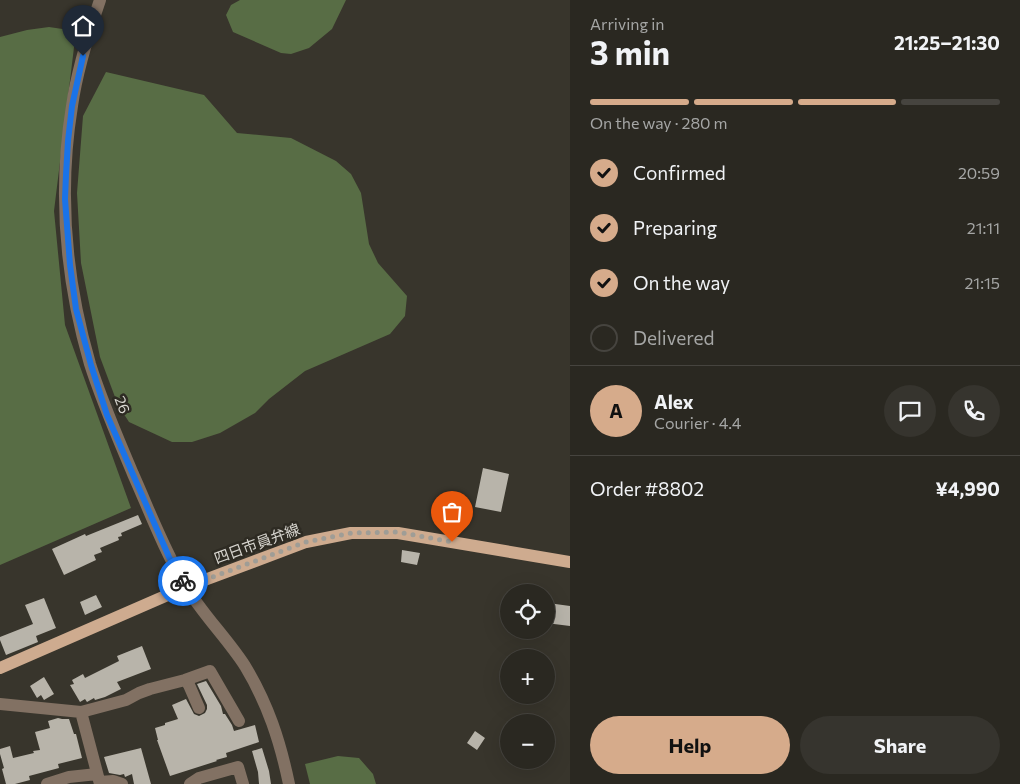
<!DOCTYPE html>
<meta charset="utf-8">
<style>
body{margin:0;font-family:Commissioner,"Noto Sans JP",sans-serif;background:#36342e;color:#f1f3f6;height:100vh;display:flex;flex-direction:column;font-size:19px;white-space:nowrap}
*{box-sizing:border-box;margin:0}
p{font-size:16px;color:#a5a6a5}
.icon{flex:none;width:28px;height:28px;fill:none;stroke:currentColor;stroke-width:2;stroke-linecap:round;stroke-linejoin:round}
.map{position:relative;flex:1;overflow:hidden}
.drawer{display:flex;flex-direction:column;background:#2a2821;width:450px}
.drawer>*{flex:none}
.fabs{position:absolute;left:500px;top:584px;display:grid;gap:10px}
.fabs a{display:grid;place-items:center;width:55px;height:55px;border-radius:50%;background:#2a2821;box-shadow:0 5px 20px #0002,0 0 0 1px #46443f;font-size:25px}
.pin{position:absolute;display:grid;place-items:center;width:42px;height:42px;color:#fff;margin:-51px -21px;border-radius:50% 50% 50% 0;rotate:-45deg;box-shadow:0 0 5px #0007}
.pin .icon{rotate:45deg}
.courier{position:absolute;display:grid;place-items:center;width:50px;height:50px;margin:-25px;border:4px solid #1a73e8;border-radius:50%;background:#fff;color:#222;box-shadow:0 1px 6px #0007}
.summary em{font-style:normal;font-weight:700}
.summary div{display:flex;flex-direction:column-reverse}
.summary{display:flex;align-items:center;justify-content:space-between;height:85px;padding:0 20px}
h1{font-size:32px;font-weight:700;line-height:38px}
.bar{display:grid;grid-template-columns:repeat(4,1fr);gap:8px 5px;align-content:center;height:60px;padding:0 20px}
.bar i{height:6px;border-radius:4px;background:#46443f}
.bar .on{background:#d6ab8b}
.bar p{grid-column:span 4}
.line{display:flex;align-items:center;gap:12px;padding:0 20px;border-top:1px solid #46443f}
.line div{flex:1}
.round{display:grid;place-items:center;flex:none;width:52px;height:52px;border-radius:26px;background:#36342e}
ol{padding:0 20px;list-style:none}
li{display:flex;align-items:center;gap:15px;height:55px}
li p{margin-inline-start:auto}
li .icon{padding:5px;border-radius:50%;background:#d6ab8b;color:#111;stroke-width:4}
li:last-child{color:#a5a6a5}
li i{width:28px;height:28px;border:2px solid #46443f;border-radius:50%}
.primary-button{display:flex;gap:10px;margin-top:auto;padding:10px 20px}
.primary-button a{flex:1;height:58px;border-radius:30px;background:#d6ab8b;color:#111;font-size:20px;font-weight:700;line-height:58px;text-align:center}
.primary-button a+a{background:#36342e;color:#f1f3f6}
main{display:flex;flex:1;min-height:0}
.map>svg:first-child{display:block}
.forest{fill:#586d45}
.building{fill:#b8b4aa}
.lines{fill:none;stroke-linecap:round;stroke-linejoin:round}
.minor{stroke:#827163;stroke-width:12}
.major{stroke:#ceab8f;stroke-width:12}
.done{stroke:#9f9d96;stroke-width:5;stroke-dasharray:0 9}
.route{stroke:#1a73e8;stroke-width:6}
.labels{text-anchor:middle;stroke-width:5;stroke-linejoin:round;paint-order:stroke}
.street-label{font-size:15px;fill:#d7d5cf;stroke:#2e2b23}
</style>
<main>
<div class="map">
<svg width="570" height="784" viewBox="0 0 570 784">
<rect width="100%" height="100%" fill="#38352c"/>
<path class="forest" d="M240 0H346L332 29 309 48 291 54 281 53 233 32 226 15 231 5Z
M49 27 76 31 54 211 65 325 131 508 0 565V37L27 30Z
M106 72 204 95 237 133 291 138 336 161 351 174 361 193 369 244 378 263 407 296 405 316 390 334 305 371 269 399 255 413 220 433 192 442H172L129 422 118 405 100 357 81 263 77 193 83 116Z
M338 756 359 758 373 774 376 784H310L305 764Z"/>
<path class="building" d="M483 468 509 474 501 512 475 507Z
M138 515 142 524 121 533 122 536 118 537 119 540 100 548 102 552 94 555 96 560 64 575 52 549 85 534 86 536Z
M402 550 420 553 417 565 401 562Z
M96 595 102 607 85 615 80 602Z
M44 598 56 628 36 636 38 642 6 655 0 640V637L33 624 25 605Z
M548 603 570 606V626L546 623V605H548Z
M142 646 151 669 117 682 121 689 105 697 95 700 94 698 87 702 85 699 80 702 70 685 74 684 72 680 83 674 85 678 119 661 117 656Z
M44 677 54 694 44 700 41 695 37 698 30 686Z
M206 681 221 706 223 714H225L232 725 234 731 255 725 259 742 226 753 227 757 216 760 217 761 170 776 157 740H158L155 728 165 725V723L178 719 172 705 186 699 194 714 199 716 205 713 207 709V705L197 684Z
M58 718 62 719H69L74 734H76L82 758 58 764 59 768 29 776 30 780 15 784H6L2 769 4 768 0 754V749L10 746 13 758 34 753 33 751 40 750 35 732 50 728 48 721Z
M475 731 485 738 477 750 467 743Z
M141 748 151 784H134L132 774 125 777 124 774 120 775 109 773 104 757Z
M262 748 269 771 271 784H259L258 772 252 751Z"/>
<g class="lines">
<path class="minor" d="M100 0C88 35 77 70 72 106 58 192 66 281 90 364 102 402 118 438 133 474 150 512 164 550 185 585 202 614 227 638 245 666 268 704 280 741 289 784
M185 680 189 685 199 708
M0 704 81 712 100 784
M81 712 126 700 139 693 150 689 185 680 210 671 239 721
M100 782 113 781 122 784
M47 784 69 777 97 774
M190 784 199 778 238 767 243 784"/>
<path class="major" d="M0 668 186 587 306 542 351 533H398L570 562"/>
</g>
<g class="lines">
<path class="done" d="M183 581 186 587 306 542 351 533 398 532 452 542"/>
<path class="route" d="M83 56 72 106 68 141 66 175 65 199 70 265 76 309 91 365 107 415 169 557 183 581"/>
</g>
<g class="labels">
<g class="street-label">
<text transform="translate(122 405) rotate(70)" y="5">26</text>
<text transform="translate(257 544) rotate(-20)" y="5">四日市員弁線</text>
</g>
</g>
</svg>
<div class="fabs">
<a><svg class="icon" aria-label="locate" viewBox="0 0 24 24"><circle cx="12" cy="12" r="6"/><path d="M12 2v4M12 18v4M2 12h4M18 12h4"/></svg></a>
<a>+</a>
<a>−</a>
</div>
<div class="pin" style="left:452px;top:542px;background:#ea580c"><svg class="icon" aria-label="bag" viewBox="0 0 24 24"><path d="M5 8h14l-1 12H6zM9 8a3 3 0 0 1 6 0"/></svg></div>
<div class="pin" style="left:83px;top:56px;background:#1f2937"><svg class="icon" aria-label="home" viewBox="0 0 24 24"><path d="M3 11l9-7 9 7M6 9v11h12V9"/></svg></div>
<div class="courier" style="left:183px;top:581px"><svg class="icon" aria-label="bike" viewBox="0 0 24 24"><circle cx="6" cy="16" r="4"/><circle cx="18" cy="16" r="4"/><path d="M6 16l4-8h5l3 8M10 8l3 8H6M13 5h3"/></svg></div>
</div>
<section class="drawer">
<div class="summary"><div><h1>3 min</h1><p>Arriving in</p></div><em>21:25–21:30</em></div>
<div class="bar"><i class="on"></i><i class="on"></i><i class="on"></i><i></i><p>On the way · 280 m</p></div>
<ol>
<li><svg class="icon" aria-label="check" viewBox="0 0 24 24"><path d="M5 12l5 5 9-10"/></svg>Confirmed<p>20:59</p></li>
<li><svg class="icon" aria-label="check" viewBox="0 0 24 24"><path d="M5 12l5 5 9-10"/></svg>Preparing<p>21:11</p></li>
<li><svg class="icon" aria-label="check" viewBox="0 0 24 24"><path d="M5 12l5 5 9-10"/></svg>On the way<p>21:15</p></li>
<li><i></i>Delivered</li>
</ol>
<div class="line" style="height:90px"><b class="round" style="background:#d6ab8b;color:#111">A</b><div><b>Alex</b><p>Courier · 4.4</p></div><a class="round"><svg class="icon" aria-label="chat" viewBox="0 0 24 24"><path d="M4 5h16v11H9l-5 4z"/></svg></a><a class="round"><svg class="icon" aria-label="phone" viewBox="0 0 24 24"><path d="M5 4h4l2 5-3 2q2 4 5 5l2-3 5 2v4C11 20 4 13 5 4z"/></svg></a></div>
<div class="line" style="height:65px"><div>Order #8802</div><b>¥4,990</b></div>
<div class="primary-button"><a>Help</a><a>Share</a></div>
</section>
</main>
